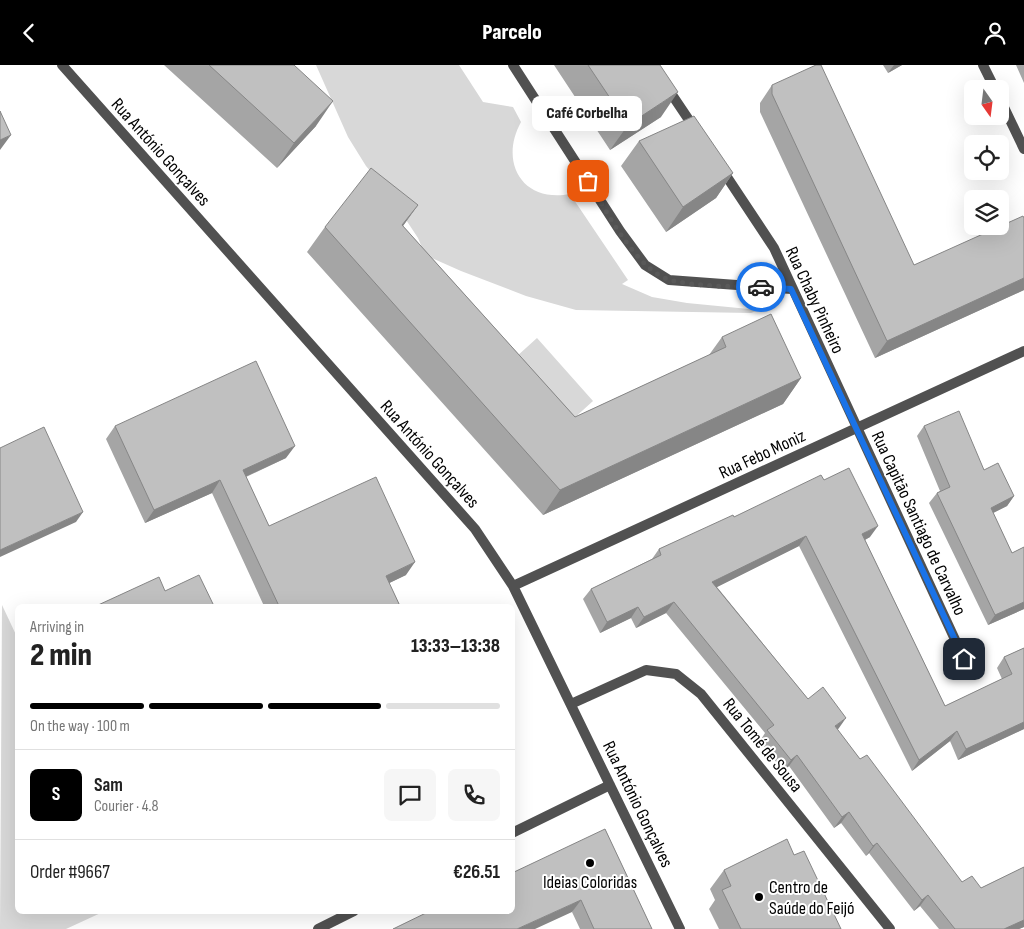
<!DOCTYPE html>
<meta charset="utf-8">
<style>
body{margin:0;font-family:"Sofia Sans Condensed",sans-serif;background:#f6f6f6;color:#222;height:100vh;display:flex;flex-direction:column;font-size:19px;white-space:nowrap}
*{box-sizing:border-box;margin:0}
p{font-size:16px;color:#767676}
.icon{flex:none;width:28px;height:28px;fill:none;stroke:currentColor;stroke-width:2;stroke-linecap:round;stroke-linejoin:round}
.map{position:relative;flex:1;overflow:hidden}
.panel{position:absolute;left:15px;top:539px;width:500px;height:310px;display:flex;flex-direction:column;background:#fff;border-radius:8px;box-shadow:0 5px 20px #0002}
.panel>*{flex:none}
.needle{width:32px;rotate:166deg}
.tools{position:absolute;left:964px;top:15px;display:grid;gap:10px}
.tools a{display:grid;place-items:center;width:45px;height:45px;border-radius:8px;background:#fff;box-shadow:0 5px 20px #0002;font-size:25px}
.pin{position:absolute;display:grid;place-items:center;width:42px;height:42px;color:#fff;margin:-21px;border-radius:10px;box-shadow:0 2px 8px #0006}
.courier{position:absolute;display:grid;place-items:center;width:50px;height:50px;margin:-25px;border:4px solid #1a73e8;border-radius:50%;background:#fff;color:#222;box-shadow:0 1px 6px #0007}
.bubble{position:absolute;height:35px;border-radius:8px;background:#fff;box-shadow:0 5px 20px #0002;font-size:16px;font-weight:800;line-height:35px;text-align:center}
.headline em{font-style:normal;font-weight:800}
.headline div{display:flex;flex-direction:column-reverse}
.headline{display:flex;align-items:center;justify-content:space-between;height:85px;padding:0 15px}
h1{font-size:32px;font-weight:800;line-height:38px}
.bar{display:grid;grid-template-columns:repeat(4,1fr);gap:8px 5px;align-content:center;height:60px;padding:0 15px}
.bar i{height:6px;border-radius:4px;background:#e0e0e0}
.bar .selected{background:#000}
.bar p{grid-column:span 4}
.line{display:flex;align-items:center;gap:12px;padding:0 15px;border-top:1px solid #e0e0e0}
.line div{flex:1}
.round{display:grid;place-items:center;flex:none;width:52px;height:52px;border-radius:8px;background:#f6f6f6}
header{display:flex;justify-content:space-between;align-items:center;height:65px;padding:0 15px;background:#000;color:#fff;font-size:22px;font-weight:800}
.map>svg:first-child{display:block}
.green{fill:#d8d8d8}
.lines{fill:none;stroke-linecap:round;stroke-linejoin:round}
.minor{stroke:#515151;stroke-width:10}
.wall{fill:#a5a5a5}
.shaded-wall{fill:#868686}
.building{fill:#c0c0c0;stroke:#868686}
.done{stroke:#595959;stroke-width:5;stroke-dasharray:0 9}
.route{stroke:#1a73e8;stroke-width:6}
.poi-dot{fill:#000;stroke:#fff;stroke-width:2}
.labels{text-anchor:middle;stroke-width:4;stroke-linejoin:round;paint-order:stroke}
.street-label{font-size:18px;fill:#000;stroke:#fff}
.poi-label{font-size:18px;fill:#000;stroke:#fff}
</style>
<header><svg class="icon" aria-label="back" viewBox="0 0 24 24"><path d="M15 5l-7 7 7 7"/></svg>Parcelo<svg class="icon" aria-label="person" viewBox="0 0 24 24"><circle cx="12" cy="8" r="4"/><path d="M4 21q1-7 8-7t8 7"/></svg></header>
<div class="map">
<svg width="1024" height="864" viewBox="0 0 1024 864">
<rect width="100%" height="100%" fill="#fff"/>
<path class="green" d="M316 0H459L483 37 513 42 521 57C499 97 522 138 570 129L628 215 622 219 652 232 687 238 759 245 751 248 576 245 526 231 461 206 425 190 418 173 387 126 366 101 348 72Z
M537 273 593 336 561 365 505 302Z
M2 540 18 574V846H105L66 864H0Z"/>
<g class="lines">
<path class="minor" d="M62 0 475 464 513 521 680 864
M513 0 620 166 645 200 669 215 791 224
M652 0 695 64
M983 0 995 24
M1000 34 1024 84
M721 103 774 183 964 594
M513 521 1024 286
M571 639 646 605 676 609 701 629 890 864
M512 768 610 720
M318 864 354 846"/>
</g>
<path class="wall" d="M164 0H294L316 61 277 103Z
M554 0H660L661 52 610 85Z
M883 0H902L888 8Z
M1016 0H1024V18Z
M772 20 914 200 1024 153V225L875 293 760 47V38Z
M639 76 733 108 716 133 666 167 621 101Z
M418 140 403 161 575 352 709 290 722 272 801 313 783 339 543 450 307 187 325 162Z
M115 361 286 393 246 412 269 461 406 510 389 518 400 541H264L212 428 145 458 106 374Z
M924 361 984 405 1014 431 1007 441 993 448 1012 488 1024 482V544L988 560 929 438 937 428 940 426 917 371Z
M824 415 870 472 865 475 945 641 1002 614 997 603 1004 592 1024 583V664L958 695 950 676 912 706 799 481 717 522 808 634 839 663 837 665 860 694 962 817 981 823 1024 802V862L1019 864H939L920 841 914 846 869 788 866 791 841 758 834 763 789 701 783 706 760 676 765 668 666 548 636 563 631 553 600 568 583 534 591 524 652 494 659 484 734 452Z
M605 764 652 864H580L572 847Z
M794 790 841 864H719L709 844 715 835 710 824 724 805Z"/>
<path class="shaded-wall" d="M894 0H902L888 8Z
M678 27 661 52 610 85 628 60Z
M333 36 316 61 277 103 294 78Z
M11 70 0 85V75Z
M733 108 716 133 666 167 683 142Z
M418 140 400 165 402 160Z
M1024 213V225L875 293 887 276Z
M801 313 783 339 543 450 560 425Z
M295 381 286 393 234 417 243 405Z
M220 415 212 428 145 458 154 445Z
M1014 431 1007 441 983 453 991 443Z
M83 447 76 457 0 492V485Z
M878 461 870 472 855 480 862 469Z
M806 471 799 481 705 528 712 517Z
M415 497 406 510 377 524 386 511Z
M674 537 666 548 636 563 644 552Z
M1024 537V544L988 560 995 550Z
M638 542 631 553 600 568 607 557Z
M846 653 839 663 827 672 835 661Z
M1024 657V664L958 695 966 684Z
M957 666 950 676 912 706 919 695Z
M797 690 789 701 783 706 791 695Z
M849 747 841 758 834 763 842 752Z
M877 778 869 788 866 791 873 781Z
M928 830 920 841 914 846 922 835Z
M581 835 572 847 535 864H517Z
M1024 855V862L1019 864H1004Z"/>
<path class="building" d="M209 0H294L333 36 294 78Z
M588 0H660L678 27 628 60Z
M816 0H821L914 200 1023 151 1024 153V213L887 276 772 29V20Z
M0 46 11 70 0 75Z
M694 51 733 108 683 142 639 76Z
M371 103 418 140 402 160 575 352 726 282 722 272 771 249 801 313 560 425 325 162Z
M256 296 295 381 243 405 269 461 376 412 415 497 386 511 400 541H279L220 415 154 445 115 361Z
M959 346 984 405 998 398 1014 431 991 443 1012 488 1024 482V537L995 550 937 428 950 422 924 361Z
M44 362 83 447 0 485V383Z
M849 403 878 461 862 469 945 641 1012 609 1004 592 1024 583V657L966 684 957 666 919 695 806 471 712 517 808 634 823 622 846 653 835 661 860 694 867 690 962 817 972 811 981 823 1024 802V855L1004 864H955L928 830 922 835 877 778 873 781 849 747 842 752 797 690 791 695 767 665 774 660 674 537 644 552 638 542 607 557 591 524 661 490 659 484 733 450 734 452 821 410 824 415Z
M199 510 214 541H96L159 512 165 526Z
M605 764 652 864H594L581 835 517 864H393L430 846H512V808Z
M787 774 794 790 804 786 841 864H741L722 825 731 821 724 805Z"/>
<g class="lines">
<path class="done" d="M588 116C606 145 636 205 670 215 697 222 733 221 761 222"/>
<path class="route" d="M761 222 791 224 964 594"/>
</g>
<g class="poi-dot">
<circle cx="590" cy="798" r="5"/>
<circle cx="759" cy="832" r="5"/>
</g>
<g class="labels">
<g class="street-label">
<text transform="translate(161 87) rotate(48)" y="6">Rua António Gonçalves</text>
<text transform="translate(815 235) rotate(65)" y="6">Rua Chaby Pinheiro</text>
<text transform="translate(430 389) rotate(48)" y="6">Rua António Gonçalves</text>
<text transform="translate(762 389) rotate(-25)" y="6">Rua Febo Moniz</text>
<text transform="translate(919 458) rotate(65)" y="6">Rua Capitão Santiago de Carvalho</text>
<text transform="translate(763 680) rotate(51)" y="6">Rua Tomé de Sousa</text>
<text transform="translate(638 739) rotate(64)" y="6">Rua António Gonçalves</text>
</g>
<g class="poi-label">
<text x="590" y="823">Ideias Coloridas</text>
<text x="769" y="828" text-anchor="start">Centro de<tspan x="769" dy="21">Saúde do Feijó</tspan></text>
</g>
</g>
</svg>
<div class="tools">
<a><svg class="needle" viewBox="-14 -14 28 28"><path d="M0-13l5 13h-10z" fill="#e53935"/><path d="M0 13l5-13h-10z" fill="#767676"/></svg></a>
<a><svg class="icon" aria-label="locate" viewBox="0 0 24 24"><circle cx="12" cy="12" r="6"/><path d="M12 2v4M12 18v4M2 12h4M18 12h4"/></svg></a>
<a><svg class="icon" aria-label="layers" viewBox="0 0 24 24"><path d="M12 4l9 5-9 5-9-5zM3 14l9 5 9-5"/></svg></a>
</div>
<div class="pin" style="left:588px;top:116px;background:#ea580c"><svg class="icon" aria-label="bag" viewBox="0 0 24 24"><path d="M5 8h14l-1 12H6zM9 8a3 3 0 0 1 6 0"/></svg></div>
<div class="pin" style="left:964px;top:594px;background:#1f2937"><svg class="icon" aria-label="home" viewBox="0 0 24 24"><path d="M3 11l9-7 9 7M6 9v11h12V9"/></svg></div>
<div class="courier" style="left:761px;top:222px"><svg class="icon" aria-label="car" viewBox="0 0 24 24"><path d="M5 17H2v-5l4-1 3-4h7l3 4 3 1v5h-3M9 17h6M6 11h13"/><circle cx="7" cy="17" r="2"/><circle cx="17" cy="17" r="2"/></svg></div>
<div class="bubble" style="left:532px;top:31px;width:110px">Café Corbelha</div>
<section class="panel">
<div class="headline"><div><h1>2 min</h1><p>Arriving in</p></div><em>13:33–13:38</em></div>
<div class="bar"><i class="selected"></i><i class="selected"></i><i class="selected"></i><i></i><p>On the way · 100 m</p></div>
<div class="line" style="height:90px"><b class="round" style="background:#000;color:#fff">S</b><div><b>Sam</b><p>Courier · 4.8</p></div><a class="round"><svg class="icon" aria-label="chat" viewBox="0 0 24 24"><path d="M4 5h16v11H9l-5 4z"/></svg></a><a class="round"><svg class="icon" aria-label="phone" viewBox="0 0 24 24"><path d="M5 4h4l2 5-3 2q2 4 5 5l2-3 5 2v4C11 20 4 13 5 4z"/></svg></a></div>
<div class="line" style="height:65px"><div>Order #9667</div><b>€26.51</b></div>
</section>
</div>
